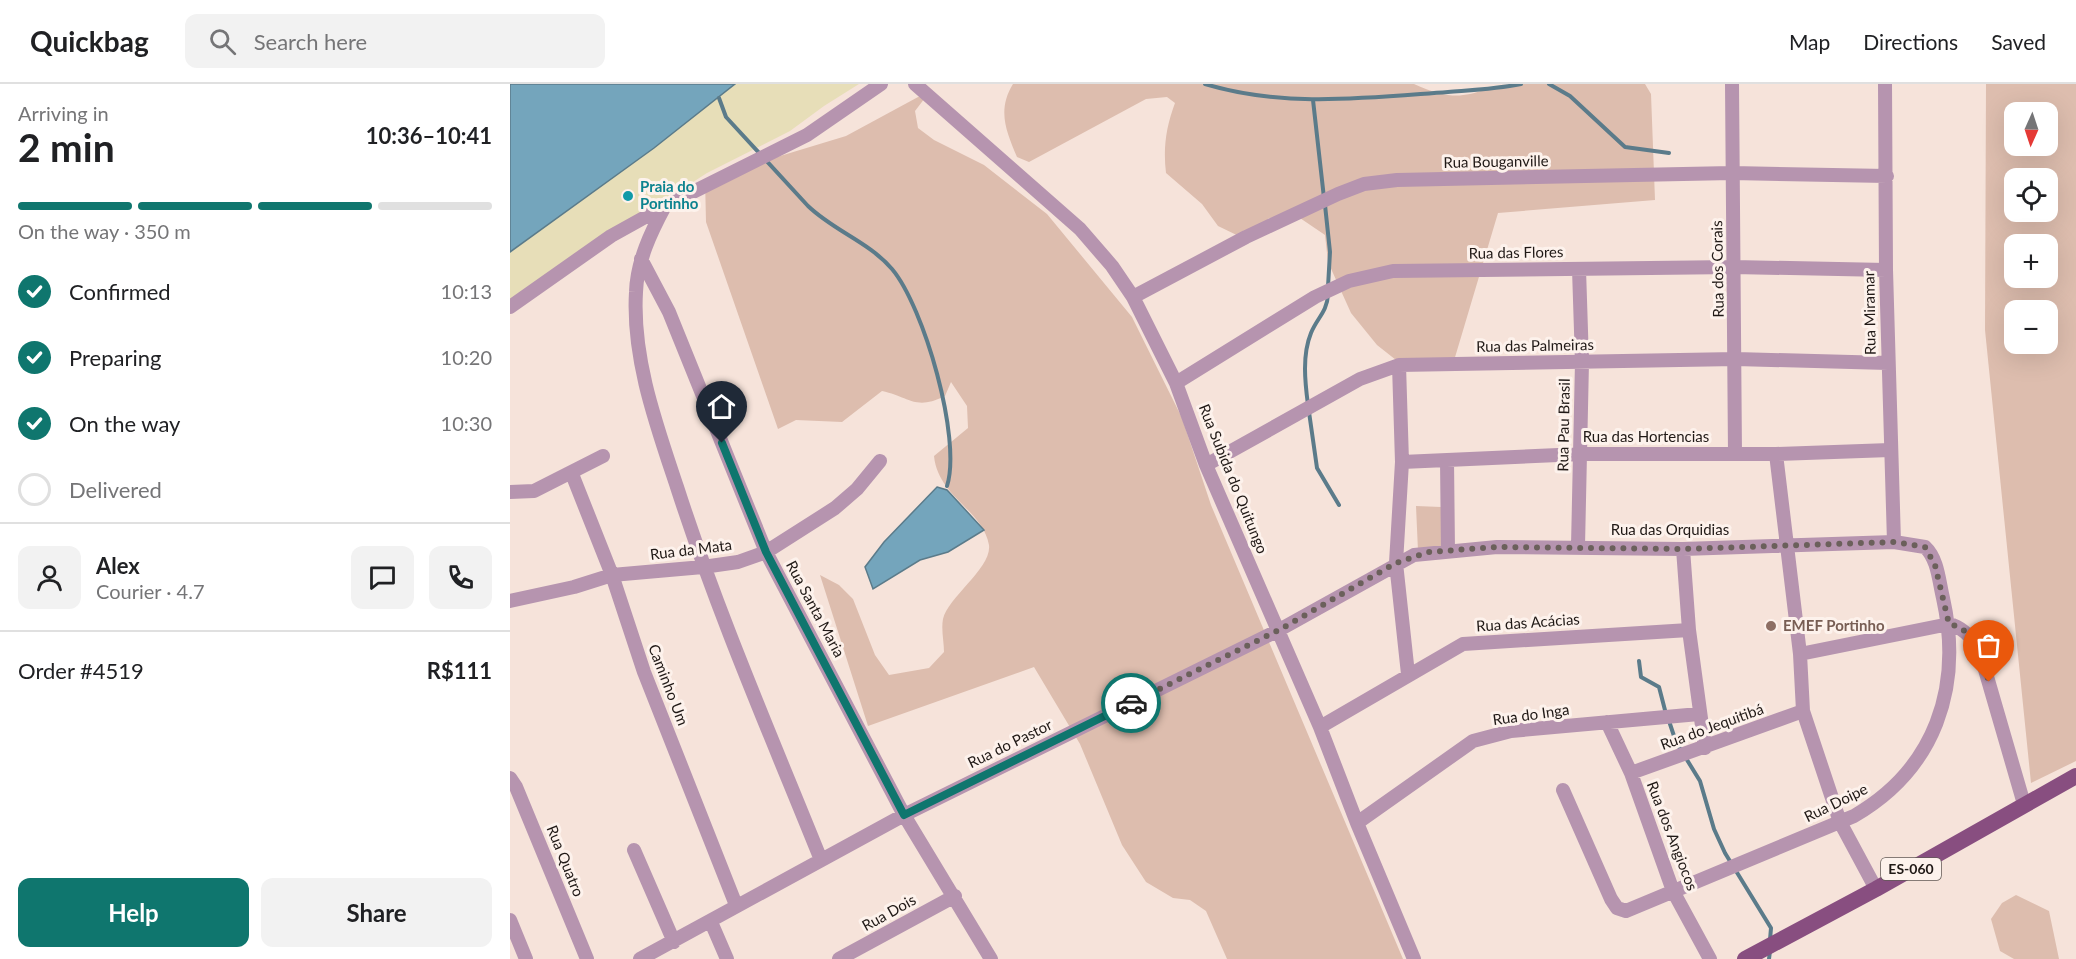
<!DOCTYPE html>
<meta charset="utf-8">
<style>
body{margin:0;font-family:Lato,sans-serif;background:#f2f2f2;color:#202124;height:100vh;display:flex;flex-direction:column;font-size:22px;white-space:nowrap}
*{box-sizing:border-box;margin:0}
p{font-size:20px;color:#757577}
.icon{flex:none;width:33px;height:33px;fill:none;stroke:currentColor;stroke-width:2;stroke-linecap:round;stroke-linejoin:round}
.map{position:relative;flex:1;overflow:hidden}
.details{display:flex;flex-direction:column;background:#fff;width:510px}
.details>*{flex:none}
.needle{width:39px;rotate:183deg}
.controls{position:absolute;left:1494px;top:18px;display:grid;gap:12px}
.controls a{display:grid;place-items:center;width:54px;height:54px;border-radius:12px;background:#fff;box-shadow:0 6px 24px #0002;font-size:30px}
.pin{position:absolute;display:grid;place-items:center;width:51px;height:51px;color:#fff;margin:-62px -26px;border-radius:50% 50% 50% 0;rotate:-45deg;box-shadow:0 0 6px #0007}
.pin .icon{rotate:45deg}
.courier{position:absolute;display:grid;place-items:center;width:60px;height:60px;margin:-30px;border:4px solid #0f766e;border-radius:50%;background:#fff;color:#222;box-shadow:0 2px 8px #0007}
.headline em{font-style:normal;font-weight:700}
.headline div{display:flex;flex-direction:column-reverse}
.headline{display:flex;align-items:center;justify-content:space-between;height:102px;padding:0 18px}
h1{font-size:39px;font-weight:700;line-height:45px}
.bar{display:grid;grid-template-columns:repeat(4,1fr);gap:9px 6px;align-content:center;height:72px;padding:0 18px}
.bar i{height:8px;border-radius:4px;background:#e0e0e0}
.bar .selected{background:#0f766e}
.bar p{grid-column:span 4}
.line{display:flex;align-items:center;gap:15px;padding:0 18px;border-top:2px solid #e0e0e0}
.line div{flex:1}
.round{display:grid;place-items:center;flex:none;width:63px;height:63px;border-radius:12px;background:#f2f2f2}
ol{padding:0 18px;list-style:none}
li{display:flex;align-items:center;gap:18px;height:66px}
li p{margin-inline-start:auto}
li .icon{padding:6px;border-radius:50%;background:#0f766e;color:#fff;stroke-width:4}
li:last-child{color:#757577}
li i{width:33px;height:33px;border:3px solid #e0e0e0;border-radius:50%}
.action{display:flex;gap:12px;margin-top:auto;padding:12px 18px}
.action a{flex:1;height:69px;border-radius:12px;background:#0f766e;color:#fff;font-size:24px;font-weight:700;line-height:69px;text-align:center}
.action a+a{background:#f2f2f2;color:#202124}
header{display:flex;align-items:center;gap:36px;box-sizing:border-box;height:84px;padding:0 30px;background:#fff;border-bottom:2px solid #e0e0e0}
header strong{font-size:28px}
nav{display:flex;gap:33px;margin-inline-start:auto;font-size:21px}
.search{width:420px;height:54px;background:#f2f2f2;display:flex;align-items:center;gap:15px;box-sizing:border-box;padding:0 21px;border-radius:12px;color:#757577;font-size:22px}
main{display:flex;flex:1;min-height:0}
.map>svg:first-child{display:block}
.green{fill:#ddbdae;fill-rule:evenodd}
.sand{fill:#e7deb8}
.water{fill:#74a5bc;stroke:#5b7b8a;stroke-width:1.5}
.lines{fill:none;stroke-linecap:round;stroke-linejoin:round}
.stream{stroke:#5b7b8a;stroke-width:4}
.minor{stroke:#b694af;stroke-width:14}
.primary{stroke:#884e80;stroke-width:16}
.done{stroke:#6b605b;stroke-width:6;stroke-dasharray:0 10.8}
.route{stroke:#0f766e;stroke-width:8}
.culture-dot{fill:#0f9aa8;stroke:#fdf2ec;stroke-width:2}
.education-dot{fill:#8d6e63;stroke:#fdf2ec;stroke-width:2}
.labels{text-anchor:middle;stroke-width:6;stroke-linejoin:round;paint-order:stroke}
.shield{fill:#fdf2ec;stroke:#625a56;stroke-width:1.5}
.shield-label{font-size:14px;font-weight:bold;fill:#201916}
.street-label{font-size:15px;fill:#201916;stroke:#fdf2ec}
.culture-label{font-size:15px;font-weight:bold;fill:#0d838f;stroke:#fdf2ec;text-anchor:start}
.education-label{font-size:15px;font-weight:bold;fill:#785e54;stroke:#fdf2ec;text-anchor:start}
</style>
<header>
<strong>Quickbag</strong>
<div class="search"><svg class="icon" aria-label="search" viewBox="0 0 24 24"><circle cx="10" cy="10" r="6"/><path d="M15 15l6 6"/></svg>Search here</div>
<nav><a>Map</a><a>Directions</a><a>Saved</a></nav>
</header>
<main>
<section class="details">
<div class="headline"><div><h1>2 min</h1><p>Arriving in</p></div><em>10:36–10:41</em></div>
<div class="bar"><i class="selected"></i><i class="selected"></i><i class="selected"></i><i></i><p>On the way · 350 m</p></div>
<ol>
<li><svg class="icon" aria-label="check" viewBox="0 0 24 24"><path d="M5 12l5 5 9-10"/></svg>Confirmed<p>10:13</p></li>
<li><svg class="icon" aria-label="check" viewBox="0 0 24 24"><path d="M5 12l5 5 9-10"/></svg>Preparing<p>10:20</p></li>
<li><svg class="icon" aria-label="check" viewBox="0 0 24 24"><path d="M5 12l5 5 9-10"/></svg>On the way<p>10:30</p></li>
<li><i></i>Delivered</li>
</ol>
<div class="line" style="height:108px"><a class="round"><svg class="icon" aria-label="person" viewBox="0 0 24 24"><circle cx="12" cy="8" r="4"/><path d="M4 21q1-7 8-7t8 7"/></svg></a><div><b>Alex</b><p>Courier · 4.7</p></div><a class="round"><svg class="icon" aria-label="chat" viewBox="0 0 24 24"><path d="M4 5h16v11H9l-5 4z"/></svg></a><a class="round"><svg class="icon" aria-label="phone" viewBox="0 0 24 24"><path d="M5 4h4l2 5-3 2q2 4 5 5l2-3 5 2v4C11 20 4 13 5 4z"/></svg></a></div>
<div class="line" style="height:78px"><div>Order #4519</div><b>R$111</b></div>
<div class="action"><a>Help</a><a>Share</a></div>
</section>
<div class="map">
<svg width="1566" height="875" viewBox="0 0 1566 875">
<rect width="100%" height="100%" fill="#f6e3da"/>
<path class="green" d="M503 0H904C959 25 961 2 1010 0 1052 0 1093 0 1135 0L1141 10 1145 116 988 129 943 280 886 276 867 261 841 229 818 178 815 151 787 132 759 134 739 157 708 142 692 120 656 89C653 64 656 43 665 19L657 13 636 15 519 78 507 73C496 47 487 26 503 0Z
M1476 0H1566V677L1521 699 1475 246ZM1504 28H1538V62H1504ZM1504 94H1538V128H1504ZM1538 160V194H1504V160ZM1538 226V260H1504V226Z
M421 6 405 27 408 44 424 56 474 81 537 130 622 233 672 334 701 421 893 875H717L696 827 680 816 663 814 636 798 612 761 570 660 524 583 358 642 310 491 329 501 343 515 365 571 379 591 419 584 434 568C434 558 431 545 433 535 438 513 482 484 479 461 473 426 428 413 424 372L458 344 457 322 441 298 435 312C405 327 400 313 372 307L332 338 286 336 268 345 196 138 195 95 336 52Z
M906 422 931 423 933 466 908 467Z
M1506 811 1539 827 1549 875H1504L1490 867 1481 835 1492 819Z"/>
<path class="sand" d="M225 0H349L314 22 280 47 197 89 62 176 0 224V168Z"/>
<path class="water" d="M0 0H225L144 64 0 168Z
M427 403 437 406 474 446 438 468 410 476 363 505 355 483 374 458Z"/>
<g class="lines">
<path class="stream" d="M695 0C775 24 855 14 938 8 963 6 986 5 1011 0
M1039 0 1060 12 1115 63 1159 69
M209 14 216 33 298 122C324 147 359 158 382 185 414 223 452 355 437 402
M803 16 814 114
M815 121 820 168 818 203
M798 321C795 298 792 271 801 249 807 234 817 228 818 211
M799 328 807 384 829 421
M1129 577 1131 593 1149 603 1156 630
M1159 637 1166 658 1190 697 1204 745 1215 769 1261 844 1260 856
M1259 875 1260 867"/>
<path class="minor" d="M405 0 570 145 602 182 623 213 666 299 696 381 810 643 847 739 904 875
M1222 0 1225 370
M1375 0 1376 186 1384 458
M155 122C141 148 127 177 126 208 122 274 146 340 167 403 208 530 261 652 311 776
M131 175 159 228 256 468 394 731 481 875
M623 213 736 153 828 110 854 100 887 96 1222 89 1377 92
M0 223 101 152 155 122 297 51 371 0
M889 281 892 378 886 479 898 590
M666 299 805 213 839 197 883 187 1224 183 1376 186
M1266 370 1290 570 1293 627 1330 738 1366 805
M937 376 938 467
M892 378 1071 370H1266L1380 366
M696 381 850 295 889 281 1226 275 1378 279
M62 390 102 491 134 588 226 821
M0 408 24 407 93 372
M1068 462 1072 278 1069 185
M1173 465 1179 546 1195 664
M0 517 64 503 102 491 193 483 228 478 256 468 325 424 347 405 370 377
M1290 570 1439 540C1453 543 1462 554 1469 565L1514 720
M1097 638 1121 689 1163 807 1200 875
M810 643 953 560 1179 546
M1121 689 1293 627
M0 694 6 703 77 875
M847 739 963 657 1001 647 1189 630
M124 766 164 858
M0 836 16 875
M201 838 217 875
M130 875 394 731 769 546 904 471 987 463 1173 465 1384 458 1415 463C1428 475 1429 498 1433 514 1453 604 1425 685 1344 732L1116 827 1107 824 1101 815 1053 706
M329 875 445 812"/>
<path class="primary" d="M1235 875 1366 805 1566 692"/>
</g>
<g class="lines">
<path class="done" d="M621 619 769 546 886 479 919 468 987 463 1173 465 1384 458 1415 463 1425 481 1439 540C1467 546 1472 574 1479 598"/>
<path class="route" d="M212 359 256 468 394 731 621 619"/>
</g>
<circle class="culture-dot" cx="118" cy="112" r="6"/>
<circle class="education-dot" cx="1261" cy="542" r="6"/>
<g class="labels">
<rect class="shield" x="1371" y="774" width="60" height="22" rx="4.5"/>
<g class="shield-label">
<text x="1401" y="790">ES-060</text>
</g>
<g class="street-label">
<text transform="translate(986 78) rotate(-1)" y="5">Rua Bouganville</text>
<text transform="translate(1006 169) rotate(-1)" y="5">Rua das Flores</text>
<text transform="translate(1208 185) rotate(-91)" y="5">Rua dos Corais</text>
<text transform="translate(1360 229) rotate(-91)" y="5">Rua Miramar</text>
<text transform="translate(1025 262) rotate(-1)" y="5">Rua das Palmeiras</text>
<text transform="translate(1054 341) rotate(-89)" y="5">Rua Pau Brasil</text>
<text x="1136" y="358">Rua das Hortencias</text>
<text transform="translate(723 395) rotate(68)" y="5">Rua Subida do Quitungo</text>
<text x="1160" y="451">Rua das Orquidias</text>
<text transform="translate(181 466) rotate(-7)" y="5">Rua da Mata</text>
<text transform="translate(305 525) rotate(62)" y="5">Rua Santa Maria</text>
<text transform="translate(1018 539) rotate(-4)" y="5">Rua das Acácias</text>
<text transform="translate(158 601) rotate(69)" y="5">Caminho Um</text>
<text transform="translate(1021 631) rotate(-8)" y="5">Rua do Inga</text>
<text transform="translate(1202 643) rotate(-20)" y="5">Rua do Jequitibá</text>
<text transform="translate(500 660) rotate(-26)" y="5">Rua do Pastor</text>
<text transform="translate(1326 719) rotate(-26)" y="5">Rua Doipe</text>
<text transform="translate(1162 752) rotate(69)" y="5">Rua dos Angiocos</text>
<text transform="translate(55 777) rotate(68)" y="5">Rua Quatro</text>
<text transform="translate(379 829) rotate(-29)" y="5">Rua Dois</text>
</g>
<g class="culture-label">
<text x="130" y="108">Praia do<tspan x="130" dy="17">Portinho</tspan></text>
</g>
<g class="education-label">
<text x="1273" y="547">EMEF Portinho</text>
</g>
</g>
</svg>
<div class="controls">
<a><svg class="needle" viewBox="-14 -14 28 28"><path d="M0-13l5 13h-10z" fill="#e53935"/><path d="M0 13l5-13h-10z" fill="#757577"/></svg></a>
<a><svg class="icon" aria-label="locate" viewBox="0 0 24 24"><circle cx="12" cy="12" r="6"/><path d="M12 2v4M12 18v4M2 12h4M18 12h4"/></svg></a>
<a>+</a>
<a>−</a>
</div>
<div class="pin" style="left:1479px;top:598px;background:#ea580c"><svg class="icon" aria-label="bag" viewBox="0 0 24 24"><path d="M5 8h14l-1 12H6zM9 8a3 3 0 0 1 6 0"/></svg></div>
<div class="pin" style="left:212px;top:359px;background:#1f2937"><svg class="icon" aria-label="home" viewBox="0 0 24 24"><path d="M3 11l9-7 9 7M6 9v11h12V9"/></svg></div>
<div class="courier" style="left:621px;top:619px"><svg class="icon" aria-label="car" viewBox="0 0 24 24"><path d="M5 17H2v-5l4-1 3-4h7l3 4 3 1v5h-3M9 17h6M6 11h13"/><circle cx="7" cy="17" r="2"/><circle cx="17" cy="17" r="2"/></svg></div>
</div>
</main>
